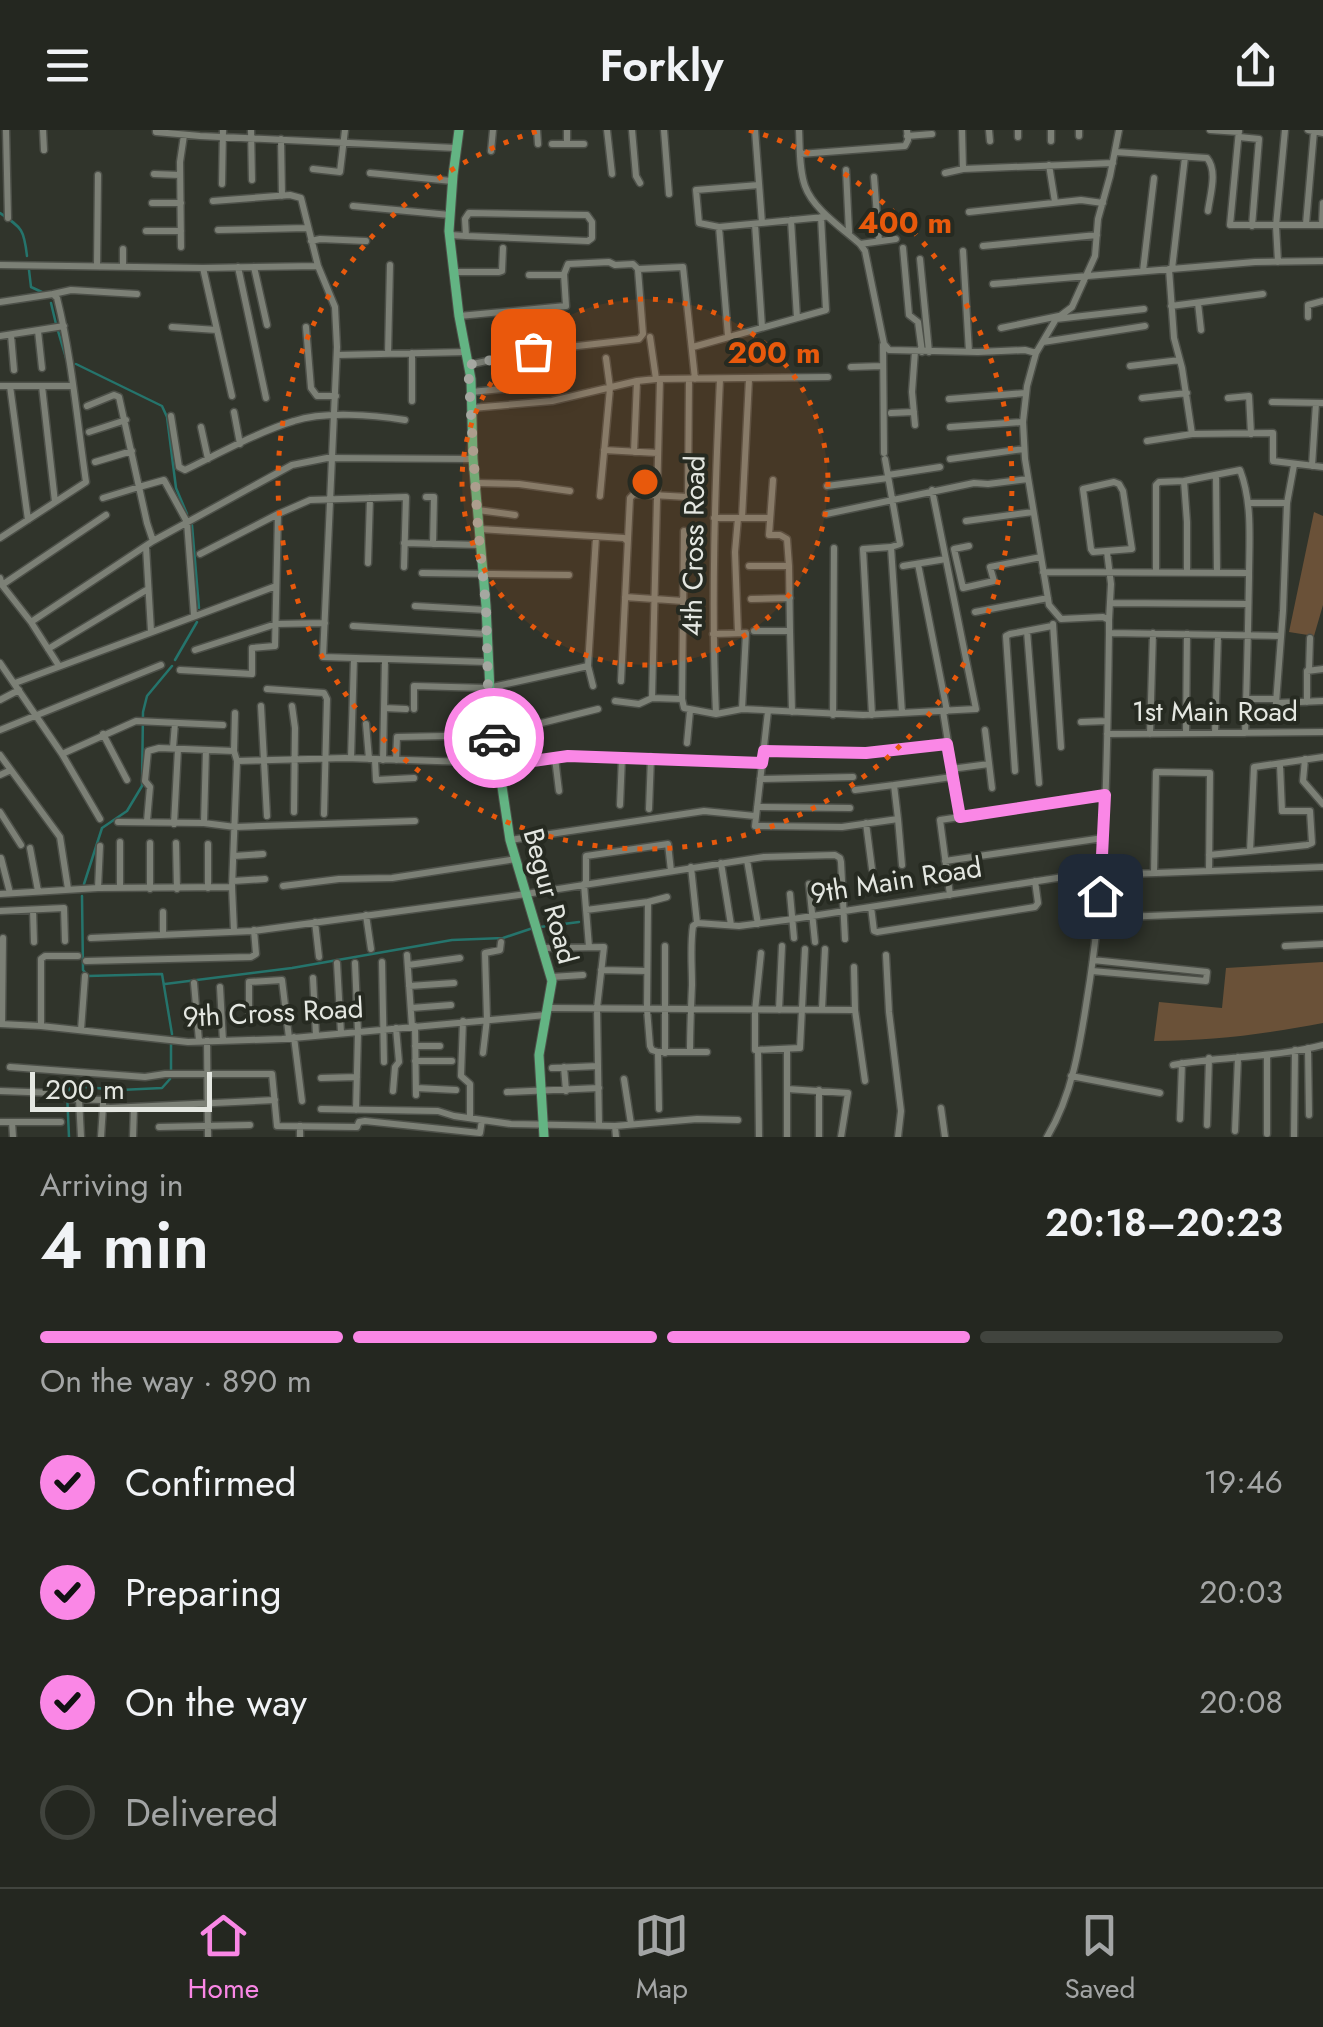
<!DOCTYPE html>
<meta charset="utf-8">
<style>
body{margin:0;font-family:Jost,sans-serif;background:#30332d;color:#f1f3f6;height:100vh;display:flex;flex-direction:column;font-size:38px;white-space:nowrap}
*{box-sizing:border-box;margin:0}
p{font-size:32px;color:#a3a5a5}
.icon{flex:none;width:55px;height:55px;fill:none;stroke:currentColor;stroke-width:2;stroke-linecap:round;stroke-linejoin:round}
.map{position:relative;height:1007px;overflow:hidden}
.details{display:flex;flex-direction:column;background:#242720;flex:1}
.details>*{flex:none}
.scale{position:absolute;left:30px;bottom:25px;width:182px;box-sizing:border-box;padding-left:10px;border:5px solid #e4e7e1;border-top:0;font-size:28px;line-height:35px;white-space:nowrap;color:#e4e7e1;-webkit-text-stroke:8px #262a21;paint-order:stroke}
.pin{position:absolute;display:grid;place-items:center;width:85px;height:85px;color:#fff;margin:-42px;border-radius:20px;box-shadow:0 5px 15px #0006}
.courier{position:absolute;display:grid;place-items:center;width:100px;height:100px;margin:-50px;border:8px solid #fa87e6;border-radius:50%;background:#fff;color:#222;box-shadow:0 2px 12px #0007}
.headline em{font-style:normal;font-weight:600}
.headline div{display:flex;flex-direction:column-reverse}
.headline{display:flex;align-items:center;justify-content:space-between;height:170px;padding:0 40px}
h1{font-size:65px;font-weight:600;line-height:75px}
.bar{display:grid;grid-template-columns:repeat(4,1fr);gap:15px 10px;align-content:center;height:120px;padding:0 40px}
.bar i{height:12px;border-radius:8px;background:#41443e}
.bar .on{background:#fa87e6}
.bar p{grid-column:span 4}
ol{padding:0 40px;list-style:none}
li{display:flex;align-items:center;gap:30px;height:110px}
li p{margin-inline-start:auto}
li .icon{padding:10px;border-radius:50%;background:#fa87e6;color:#111;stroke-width:4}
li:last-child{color:#a3a5a5}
li i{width:55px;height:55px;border:5px solid #41443e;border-radius:50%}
header{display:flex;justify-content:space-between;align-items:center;height:130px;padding:0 40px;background:#242720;font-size:45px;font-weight:600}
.dock{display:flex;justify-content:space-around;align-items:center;height:140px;border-top:2px solid #41443e;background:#242720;font-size:28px;color:#a3a5a5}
.dock a{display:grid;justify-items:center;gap:5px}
.dock .on{color:#fa87e6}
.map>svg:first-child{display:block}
.green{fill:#6a5138}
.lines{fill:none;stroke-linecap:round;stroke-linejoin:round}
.stream{stroke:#25746c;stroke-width:2.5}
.minor-casing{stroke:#4d5049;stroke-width:9}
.major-casing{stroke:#4d5049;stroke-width:11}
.minor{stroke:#7c8076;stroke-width:6}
.major{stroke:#63b483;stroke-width:9}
.done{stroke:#a5a8a1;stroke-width:10;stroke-dasharray:0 18}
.route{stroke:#fa87e6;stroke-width:12}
.ring{fill:none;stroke:#e8590c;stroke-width:5;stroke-dasharray:5 10}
.labels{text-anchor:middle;stroke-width:8;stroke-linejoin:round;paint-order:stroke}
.street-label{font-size:28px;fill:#e4e7e1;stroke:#262a21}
.centre{fill:#e8590c;stroke:#262a21;stroke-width:5}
.ring-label{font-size:30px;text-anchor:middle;font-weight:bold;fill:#e8590c;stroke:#262a21;stroke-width:8;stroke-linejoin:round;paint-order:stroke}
</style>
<header><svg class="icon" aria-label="menu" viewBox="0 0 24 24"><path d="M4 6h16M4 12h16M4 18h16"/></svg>Forkly<svg class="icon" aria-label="share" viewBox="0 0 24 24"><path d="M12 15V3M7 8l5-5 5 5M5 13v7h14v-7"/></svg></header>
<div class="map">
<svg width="1323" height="1007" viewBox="0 0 1323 1007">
<rect width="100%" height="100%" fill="#30342b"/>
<path class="green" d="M1314 382 1323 386V475L1314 506 1289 502Z
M1323 832V893C1266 904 1212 911 1154 911L1159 872 1222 878 1226 838Z"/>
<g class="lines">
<path class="stream" d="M0 83C22 98 24 99 27 126
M29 140 31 157 44 163
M51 173 56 194
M58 201 66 228
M76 234 162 276 167 287 176 358 187 384
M192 395 199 478
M175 530 197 492
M84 754 102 698 127 681 142 656 143 582 147 566 172 536
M82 766 83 840 88 846 162 844 172 904
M540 797 579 792
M165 854 292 838 452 810 503 808 533 798
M171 941V914
M69 1007 67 962 72 956 120 960 162 958 170 949"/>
<defs>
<path id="minor" d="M6 0 8 88
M43 0 44 20
M156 0V2L200 6 456 18
M251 0 252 50
M537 0 538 14
M567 0V14
M607 0 612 44
M632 0 636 46 640 53
M664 0 669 64
M755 0 762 93
M799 0C800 18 799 39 805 56 813 79 842 98 860 114L865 121 884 214 889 220 978 222 1025 220 1036 223
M962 0 963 39 1113 33
M989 0 990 11
M1018 0V7
M1051 0V11
M1079 0V6
M1210 0 1239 2
M1239 0 1230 95H1323
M1308 0 1323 3
M907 6 932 4
M1239 7 1259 9 1252 96
M281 9 282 66
M552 14H584
M491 21 493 0
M1115 22 1207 28C1218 41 1210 65 1208 81
M800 24 905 16 908 10 907 0
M1049 35 1055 72
M313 39 340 42 345 0
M846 40 849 102
M370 43 452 51
M945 43 963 39
M154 44 180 45
M874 47 879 111
M222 54 223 0
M759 55 696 60 699 93 719 97 824 87
M213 71 290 65 301 68 318 136 335 177 337 217 323 527 487 532
M152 73H181
M353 76 450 85
M969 82 1081 70 1103 73
M791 90 797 188
M755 94 762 197
M1306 94 1314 1
M1322 95 1323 73
M719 97 728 206
M218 100 307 98
M146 101H181
M450 105 466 106 588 111 592 108V92L587 85 469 83 465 89 466 106
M311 111 320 109 366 111
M860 114 896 109
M983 116 1097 105
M181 117 180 32 184 5
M903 118 909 185 918 192 922 222
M963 121 969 222
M920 129 929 222
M1278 132 1276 96 1285 0
M0 135 203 138 318 136
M97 136 98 45
M123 137V119
M238 137 266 268
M254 137 267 195
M203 138 232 266
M1169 139 1174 208 1182 238 1192 304
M1172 139 1185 27
M1143 141 1154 48
M454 142H499L502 141 503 118
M529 145H561L564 144 568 134 609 132 615 135 633 134 638 139 683 137 695 249
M993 154 1255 132 1323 131
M53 164 71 160 137 164
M0 172 53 164 57 168C72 228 77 290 86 352L0 408
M1198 173 1201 200
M1171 176 1263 164
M459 186 566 176 564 144
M1308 187V175L1323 171
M1056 189 1144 179
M172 197 217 200
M306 197 311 258 317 266H336
M1001 198 1059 186
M38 201 42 238
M11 205 14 240
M0 206 64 196
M650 207 656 249
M1043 212 1145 196
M883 215 884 323
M693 217 826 180 821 87
M388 224 390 135
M337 225 466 222
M468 235 533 221 639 209 643 204 638 140
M1130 236 1180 230
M851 237 882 236
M0 256H73
M10 256 28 390
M42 256 55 372
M471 262 535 256
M1142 268 1187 263
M1228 268 1249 266 1251 304
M949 269 1026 263
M412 271V223
M1272 272 1323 273
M87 276 114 265 119 267 139 357 103 368
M472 278 552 271 637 251 656 249 828 247
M234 282 240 314
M891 283 914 282
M171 286 179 337 185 340C218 324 260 301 294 291 325 281 373 285 405 290
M915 295 912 262 915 221
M201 297 208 329
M950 297 1023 292
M89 302 126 290
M1147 311 1192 304 1273 303V331L1323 337
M604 320 658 323
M634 322 637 251
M950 329 1024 319
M95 332 132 321
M1294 335 1287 373 1283 481 1276 573 1323 571
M1312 336 1316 273
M888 345 940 337
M1216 345 1217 442
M1184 351 1240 340C1253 374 1249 412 1249 448 1248 500 1247 551 1245 603
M1114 352 1119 354 1123 361 1132 419 1093 422 1091 419 1083 359Z
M477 353 519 354 570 361
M827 356 888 348
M600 366 610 258 606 228
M426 367H434L433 414
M1248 373H1287
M478 380 515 385
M826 384 974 353 988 354 1028 349
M714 388H770
M738 388 735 422 738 503
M742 388 749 249
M966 391 1033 382
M480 399 624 408 627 411
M684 401 682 569 684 578 716 584 742 579 863 585 976 579 932 360
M153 411 147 393 139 357 164 350 187 392 194 485
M404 413 480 415
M969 416 954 419 963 458 994 451 990 437 1041 427
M146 417 151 501
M891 417 902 583
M1107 422 1111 454 1109 490
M200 424 278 384
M368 433 370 368
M918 434 947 581
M749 436H789
M903 436 946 429
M1156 441V355L1159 352 1184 351 1187 392V441
M1043 442 1249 443
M422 443 569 445
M0 448 2 455 31 492 153 411 292 335 327 328 473 329
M2 455 106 385
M625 467 683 471
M751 469 790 468
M1110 473 1248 474
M415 476 486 480
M975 482 1048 468
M31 492 59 536
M1053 494 1061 617
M353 496 486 504
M754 501H790L789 436 787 409 780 405H769L773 350
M790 501 792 582
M1027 501 1039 653
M1109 503 1281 506
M713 504 746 503 742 579
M48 519 148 459
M195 520 276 494 325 493
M0 533 62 624 100 689
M180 540 252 544V518L275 516 278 384 310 370 406 367 404 437
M1309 540 1310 508
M621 551 630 368 634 364 688 367 689 249
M15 553 276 456
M593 556 588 536 596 407
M267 559 324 563 327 569 324 684
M652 568 660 249
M1247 569H1276
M0 570 19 560
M615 571 639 574 652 568 682 569
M1307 572V541L1323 539
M261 576 267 686
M292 576 295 598 294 682
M384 578 406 579
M414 579V556L488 558 588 536
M768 581 755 696 842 697 898 689 894 655 952 647
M943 581 960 687
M455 584 491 583
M716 584C711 472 715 361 720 249
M833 585 834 418
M872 585 863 419 891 417 900 414 885 329
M1081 592 1107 591
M366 594 369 629
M0 600 161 535
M985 600 992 658
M1186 603 1187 504
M1215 603 1218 505
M103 604 127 650
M1107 604 1323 602
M1150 604 1153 503
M687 613 690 581
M173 618 175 593
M234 621 235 583
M764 621 866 623 947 614
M62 624 136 591 223 595
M0 625 60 707 68 759
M351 628 354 528
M555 628 559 661
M1305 629 1303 651 1323 674
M375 630 376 650 414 648
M383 630 385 529
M396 630 397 607 493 605 598 579
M237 631 345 628 498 633
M1280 635 1282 681H1310L1312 713 1307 715 1250 721 1254 637 1323 627
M498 637 568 626 762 633
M951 639 989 634
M1015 641 1006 506 1010 504 1052 496
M0 645 11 640
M760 649 853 647
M855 660 894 655
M620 675 622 627
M757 677 850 678
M649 679 651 627
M0 682 21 715
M898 689 902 735
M147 691 150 657 145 651 148 621 159 618 234 621 237 631 232 757 234 801
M118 692 204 693 235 697 415 691
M204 693 206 620
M866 693 872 739
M174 694 178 619
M510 710 704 681 755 686
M120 712V758
M150 713V759
M176 713 177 759
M30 718 38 761
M1209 725 1250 721
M234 726 263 724
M1 728 10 763
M747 730 758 794
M945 731 1103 708
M721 733 731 795
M1154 743 1156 642 1210 643 1209 741
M1101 745 1323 737
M233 751 265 749
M584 754 589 817
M586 754V726L668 714 671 741
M809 754 815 812
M283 756 339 749 392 748 516 729
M98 758 100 716
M208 758V714
M0 764 98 758 232 757
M790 764 794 808
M950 765 940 690 1105 665
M648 772 667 767
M871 777 874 801 877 802 1035 777 1038 773 1035 751
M33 780 34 812
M586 780 648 772 647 879 650 916 652 920 658 922
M0 781 64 778 65 811
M163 782V805
M366 785 371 819
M1098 788 1323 779
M315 792 319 827
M697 793 739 796 793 789 1102 741
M91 808 253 801 526 764 764 727 835 725 840 728 841 732 845 809
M665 816V923
M1285 816 1323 814
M542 818 604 817 597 878 599 995
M761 823 755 881V920L800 918 805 819
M407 825 412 897
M886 825 889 882 901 981 898 1007
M86 831 251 827 256 824 254 800
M382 832 384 932
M337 833 341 903
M355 833 358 902 356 980
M408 835 460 828
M854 837 855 880 865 951
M601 840 647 841
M1092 841 1206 851 1207 842 1093 830
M551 847 583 845
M313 848 316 905
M194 853 199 911
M409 856 454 853
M220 857 223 911
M411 878 451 875
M549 878 855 880
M822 879 825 819
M779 880 782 816
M249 881V852L282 850 289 908
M463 891 461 946 470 954V988
M0 894 41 896 188 912 282 909 546 885
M2 894 3 808
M41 896V829L45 826H78
M415 896 416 965
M81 900 85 846
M294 907 302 971
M207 911 208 1007
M415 916H440
M1308 918 1309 985
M787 919V1007
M758 920 759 1007
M690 922C690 899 691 877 692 855 692 835 690 816 693 796L697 793 691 737
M483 923 487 889 485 823 500 820 501 812
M1267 925V1004
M415 931H452
M1173 935C1223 926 1274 928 1323 915
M10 937 145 947 165 944H272L277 996 357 997 359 992 365 991 480 1003 482 990
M564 937 566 961
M552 938 598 936
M1071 946 1160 963
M321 948 357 947
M624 949 631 994
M416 958 456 960
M787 959 848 963 841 1007
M819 960V1007
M0 961 56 963 70 969 103 970V977L110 978 275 970
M393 961 395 937 399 932 396 898
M507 962 599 958
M79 969 81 1007
M941 978 945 1007
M321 979 438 981 454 986 511 994 615 996 697 989 738 990
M659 979 658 922H707
M1180 989 1182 933
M0 992H61
M12 992 13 1007
M1207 995 1209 928
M615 996 616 1007
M159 997 250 995
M1235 1001 1238 927
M101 1007 103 977
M133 1007 134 977
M300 1007V996
M1047 1007C1072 966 1080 915 1087 869 1107 748 1107 625 1109 503V490L1103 487 1061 489 1049 475 1025 329 1023 292 1027 256 1036 223 1056 189 1072 177 1095 126 1098 89 1110 46 1119 0
M1294 1007 1295 920"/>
<path id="major" d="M459 0 453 45 449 101 459 186 471 249 473 329 486 476 491 583 510 710 552 851 539 925 544 1007"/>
</defs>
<use href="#minor" class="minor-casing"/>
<use href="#major" class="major-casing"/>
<use href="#minor" class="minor"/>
<use href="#major" class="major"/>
</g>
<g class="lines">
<path class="done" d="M494 608 488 558 486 476 478 399 468 235 533 221"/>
<path class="route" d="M494 608 498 636 568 626 762 633 764 621 866 623 947 614 960 687 1105 665 1100 766"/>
</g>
<circle cx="645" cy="352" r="183" fill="#e8590c" fill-opacity=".12"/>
<g class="ring">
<circle cx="645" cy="352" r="183"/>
<path d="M749 0A367 367 0 1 1 541 0"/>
</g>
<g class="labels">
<g class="street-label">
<text transform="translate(693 416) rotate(-89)" y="10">4th Cross Road</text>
<text x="1215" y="591">1st Main Road</text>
<text transform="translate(896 750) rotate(-9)" y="10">9th Main Road</text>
<text transform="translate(551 766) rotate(75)" y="10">Begur Road</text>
<text transform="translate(273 882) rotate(-3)" y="10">9th Cross Road</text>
</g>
</g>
<circle cx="645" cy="352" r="15" class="centre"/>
<g class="ring-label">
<text x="905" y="103">400 m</text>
<text x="774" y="233">200 m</text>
</g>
</svg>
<div class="scale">200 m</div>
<div class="pin" style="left:533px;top:221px;background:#ea580c"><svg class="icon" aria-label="bag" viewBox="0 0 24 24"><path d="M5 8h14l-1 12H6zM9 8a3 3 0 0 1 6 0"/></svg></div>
<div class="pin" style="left:1100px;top:766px;background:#1f2937"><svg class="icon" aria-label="home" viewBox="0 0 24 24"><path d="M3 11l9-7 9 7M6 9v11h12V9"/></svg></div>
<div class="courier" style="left:494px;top:608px"><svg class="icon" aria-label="car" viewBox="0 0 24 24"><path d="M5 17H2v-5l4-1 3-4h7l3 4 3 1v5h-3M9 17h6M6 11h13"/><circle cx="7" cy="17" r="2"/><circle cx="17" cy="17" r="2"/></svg></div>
</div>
<section class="details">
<div class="headline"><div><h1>4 min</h1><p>Arriving in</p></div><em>20:18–20:23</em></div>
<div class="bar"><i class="on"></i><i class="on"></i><i class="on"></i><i></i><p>On the way · 890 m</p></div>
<ol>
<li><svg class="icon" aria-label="check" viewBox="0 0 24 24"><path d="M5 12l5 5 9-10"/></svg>Confirmed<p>19:46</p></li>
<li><svg class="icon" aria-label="check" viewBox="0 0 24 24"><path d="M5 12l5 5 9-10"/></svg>Preparing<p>20:03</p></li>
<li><svg class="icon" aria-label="check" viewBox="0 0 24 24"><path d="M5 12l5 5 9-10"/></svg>On the way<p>20:08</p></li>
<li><i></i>Delivered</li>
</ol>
</section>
<nav class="dock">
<a class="on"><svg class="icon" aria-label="home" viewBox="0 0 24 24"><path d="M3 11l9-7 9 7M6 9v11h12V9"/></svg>Home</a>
<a><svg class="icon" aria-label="map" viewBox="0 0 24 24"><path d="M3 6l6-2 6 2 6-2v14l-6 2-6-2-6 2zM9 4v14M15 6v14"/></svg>Map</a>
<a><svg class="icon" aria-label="saved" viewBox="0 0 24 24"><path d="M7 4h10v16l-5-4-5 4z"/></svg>Saved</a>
</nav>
